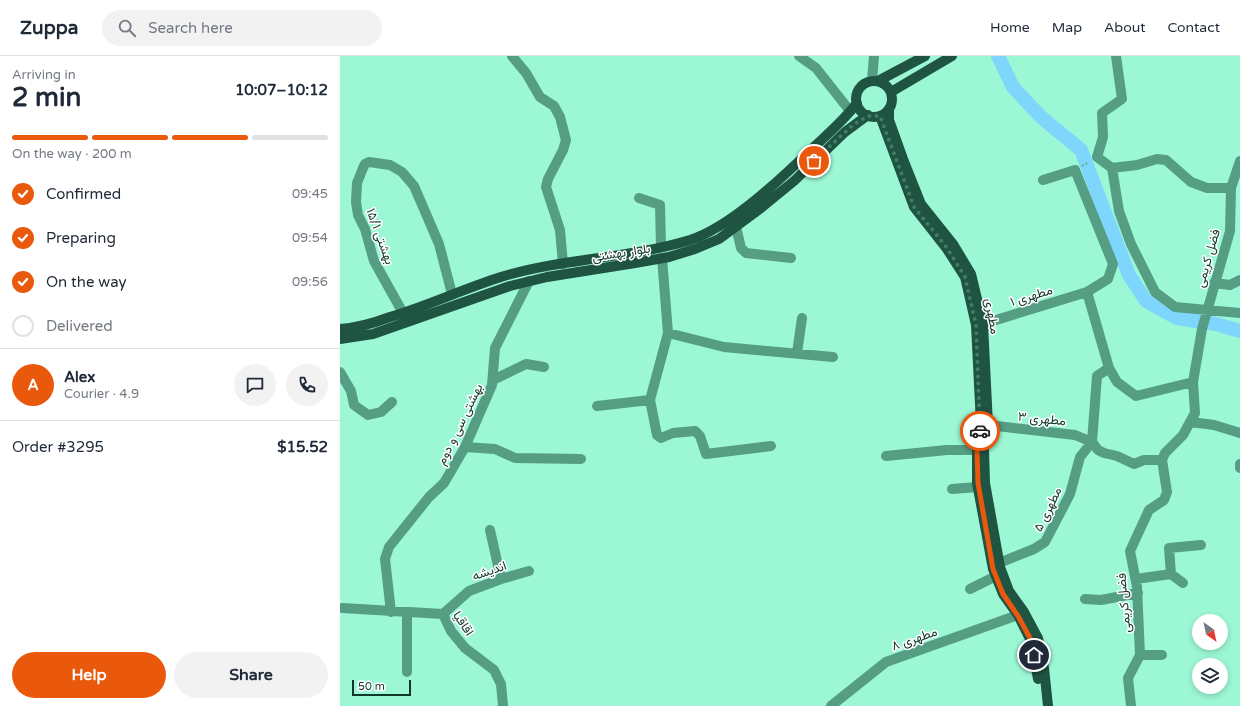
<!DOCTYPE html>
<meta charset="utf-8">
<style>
body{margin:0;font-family:"Varela Round",Vazirmatn,sans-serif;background:#f2f2f3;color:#1f2937;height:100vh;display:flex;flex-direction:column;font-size:15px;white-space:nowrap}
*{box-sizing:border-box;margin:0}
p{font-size:13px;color:#747a83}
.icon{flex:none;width:22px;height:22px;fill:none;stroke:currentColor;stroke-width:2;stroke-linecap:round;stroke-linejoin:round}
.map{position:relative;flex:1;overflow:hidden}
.panel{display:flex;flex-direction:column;background:#fff;width:340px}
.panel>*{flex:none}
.needle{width:26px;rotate:147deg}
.buttons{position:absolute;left:852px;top:558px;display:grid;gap:8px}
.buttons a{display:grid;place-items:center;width:36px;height:36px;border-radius:50%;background:#fff;box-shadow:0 2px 6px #0003;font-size:20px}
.scale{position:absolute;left:12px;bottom:10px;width:59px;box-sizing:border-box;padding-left:4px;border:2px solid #12382c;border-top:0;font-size:11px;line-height:14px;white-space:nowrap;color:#12382c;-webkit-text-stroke:3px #fff;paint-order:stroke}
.pin{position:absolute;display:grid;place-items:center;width:34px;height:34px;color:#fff;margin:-17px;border:2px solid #fff;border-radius:50%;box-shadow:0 1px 4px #0007}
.courier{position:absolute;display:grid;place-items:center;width:40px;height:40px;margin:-20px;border:3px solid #ea580c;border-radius:50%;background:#fff;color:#222;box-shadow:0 1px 5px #0007}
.overview em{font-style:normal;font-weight:700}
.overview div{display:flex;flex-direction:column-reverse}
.overview{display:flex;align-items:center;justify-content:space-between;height:68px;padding:0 12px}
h1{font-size:26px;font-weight:700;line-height:30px}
.bar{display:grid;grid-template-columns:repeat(4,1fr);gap:6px 4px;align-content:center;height:48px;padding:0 12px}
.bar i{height:5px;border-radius:3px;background:#e0e1e3}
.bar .selected{background:#ea580c}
.bar p{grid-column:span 4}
.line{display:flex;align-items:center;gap:10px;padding:0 12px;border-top:1px solid #e0e1e3}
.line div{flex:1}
.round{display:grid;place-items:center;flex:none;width:42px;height:42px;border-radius:21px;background:#f2f2f3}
ol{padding:0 12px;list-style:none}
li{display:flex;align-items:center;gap:12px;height:44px}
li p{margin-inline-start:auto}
li .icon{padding:4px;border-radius:50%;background:#ea580c;color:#fff;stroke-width:4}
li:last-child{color:#747a83}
li i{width:22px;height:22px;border:2px solid #e0e1e3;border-radius:50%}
.button{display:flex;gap:8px;margin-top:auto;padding:8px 12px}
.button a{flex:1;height:46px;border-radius:24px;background:#ea580c;color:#fff;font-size:16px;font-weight:700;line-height:46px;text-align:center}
.button a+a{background:#f2f2f3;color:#1f2937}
header{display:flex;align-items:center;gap:24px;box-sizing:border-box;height:56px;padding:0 20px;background:#fff;border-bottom:1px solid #e0e1e3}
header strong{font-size:19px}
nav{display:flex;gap:22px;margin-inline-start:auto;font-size:14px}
.search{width:280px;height:36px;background:#f2f2f3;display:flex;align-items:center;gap:10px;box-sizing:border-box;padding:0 14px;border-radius:22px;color:#747a83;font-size:15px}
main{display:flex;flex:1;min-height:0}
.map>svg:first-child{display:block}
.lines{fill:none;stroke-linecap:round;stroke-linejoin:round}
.river{stroke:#7ed6fc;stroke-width:14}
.path{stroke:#62a78e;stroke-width:1.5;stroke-dasharray:2 2;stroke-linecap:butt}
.minor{stroke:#559d83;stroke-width:10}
.major{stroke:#1f5342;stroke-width:10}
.done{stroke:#427b67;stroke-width:4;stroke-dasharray:0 7.2}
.route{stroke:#ea580c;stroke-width:5}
.labels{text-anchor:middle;stroke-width:3;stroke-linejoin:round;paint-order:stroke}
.street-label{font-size:13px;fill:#12382c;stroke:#fff}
</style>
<header>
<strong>Zuppa</strong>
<div class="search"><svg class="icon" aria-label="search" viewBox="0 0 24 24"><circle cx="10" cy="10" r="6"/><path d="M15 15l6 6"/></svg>Search here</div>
<nav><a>Home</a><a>Map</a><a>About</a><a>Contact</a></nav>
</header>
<main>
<section class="panel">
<div class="overview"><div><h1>2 min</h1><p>Arriving in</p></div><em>10:07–10:12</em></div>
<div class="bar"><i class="selected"></i><i class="selected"></i><i class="selected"></i><i></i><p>On the way · 200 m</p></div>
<ol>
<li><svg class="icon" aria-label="check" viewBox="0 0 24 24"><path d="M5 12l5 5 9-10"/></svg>Confirmed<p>09:45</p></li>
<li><svg class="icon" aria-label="check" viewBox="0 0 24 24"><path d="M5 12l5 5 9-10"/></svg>Preparing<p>09:54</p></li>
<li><svg class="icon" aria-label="check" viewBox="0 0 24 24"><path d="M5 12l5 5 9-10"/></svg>On the way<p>09:56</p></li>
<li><i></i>Delivered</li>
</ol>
<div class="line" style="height:72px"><b class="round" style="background:#ea580c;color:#fff">A</b><div><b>Alex</b><p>Courier · 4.9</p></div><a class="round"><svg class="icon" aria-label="chat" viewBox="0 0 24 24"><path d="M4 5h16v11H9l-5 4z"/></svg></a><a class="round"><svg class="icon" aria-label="phone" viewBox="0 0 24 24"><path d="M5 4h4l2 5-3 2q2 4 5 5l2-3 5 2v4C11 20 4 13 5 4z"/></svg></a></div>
<div class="line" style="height:52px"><div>Order #3295</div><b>$15.52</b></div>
<div class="button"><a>Help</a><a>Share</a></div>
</section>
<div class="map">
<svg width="900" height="650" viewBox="0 0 900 650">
<rect width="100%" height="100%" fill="#9cf7d5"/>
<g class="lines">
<path class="river" d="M658 0 673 31 701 61 741 94 789 219 806 245 837 262 876 268 900 275"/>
<path class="path" d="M742 110 749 106"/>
<path class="minor" d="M172 0 186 17 200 41 214 50 220 61 226 84 223 94 208 123 206 131 220 174 223 208
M459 0 476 12 510 55
M776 0 782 43 762 57 763 81 757 101 772 112 797 109 817 103 826 104 851 126 867 132H891
M532 25 534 0
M772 112 779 155 791 188 815 236 835 251 900 257
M299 142 320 149 321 191
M396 171 401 192 406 197 451 202
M322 202 328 277 310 344 317 379 321 382 333 377 355 375 360 380 366 398 431 390
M874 227 890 229 900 224
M747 236 769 312 777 326 796 340 853 326
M63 257 34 205 25 173 18 159 16 146 17 127 23 112 25 108 29 106 50 109 62 116 74 130 99 188 112 238
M643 268 747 236 768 223 773 208 735 114 703 124
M328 277 384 291 493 301
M457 297 462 262
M0 316 11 335 14 349 28 359 41 356 52 346
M153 324 186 308 204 311
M257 350 310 344
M851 366 874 369 900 377
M648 369 735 379 752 386 758 394 764 397 777 400 794 408 804 404H822
M752 386 757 320 769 312
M125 391 155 393 175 402 241 403
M546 400 607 394H637
M900 408V412
M612 433 638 431
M150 474 161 523
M659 507 694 493 705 486 730 438 740 401 752 386
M831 518 843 527
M796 523 831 518 829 492 861 489
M630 533 656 520
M745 543 761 544 798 537
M2 552 103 558
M51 556 45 503 49 491 89 441 104 427 125 391 152 329 155 292 189 225
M67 556V616
M103 558 111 575 125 592 154 614 161 628 163 650
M103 558 129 535 161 523 189 515
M800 599H822
M491 650 546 606 678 559
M791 650 788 622 800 599 797 531 790 495 809 454 824 444 827 436 822 404 825 397 843 379 855 357 853 326 862 273 890 175 891 132 900 105"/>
<path class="major" d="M538 25 585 0
M516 43a18 18 0 1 1 36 0a18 18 0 1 1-36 0Z
M551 36 612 0
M549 53V64L563 103 581 148 613 188 631 218 643 268 648 369 644 394 645 427 660 511 669 535 684 556 698 582 704 612 708 650
M540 60 574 151 607 193 625 221 636 269 641 368 637 394V427L653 513 663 538 678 559 691 585 698 623
M0 273C17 272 34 267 50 261 87 250 123 233 161 221 222 202 288 203 350 184 391 171 444 120 475 90 490 76 505 63 517 47
M0 283 33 278 170 230 207 221 295 207 329 201 355 193 379 183 421 152 454 125 505 76 528 59"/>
</g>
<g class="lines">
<path class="done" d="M474 105 514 68 528 60H540L574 151 607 192 625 221 636 269 640 375"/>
<path class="route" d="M640 375 637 394 638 427 653 513 663 538 678 560 691 584 694 599"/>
</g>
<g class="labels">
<g class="street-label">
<text transform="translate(41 180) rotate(70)" y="5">۱۵/۱ بهشتی</text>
<text transform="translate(281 196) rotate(-9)" y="5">بلوار بهشتی</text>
<text transform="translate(867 202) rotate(-74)" y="5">فضل کریمی</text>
<text transform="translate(691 239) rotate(-17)" y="5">مطهری ۱</text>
<text transform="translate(653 260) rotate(80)" y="5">مطهری</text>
<text transform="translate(702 362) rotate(6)" y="5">مطهری ۳</text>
<text transform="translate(119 368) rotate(-64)" y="5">بهشتی سی و دوم</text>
<text transform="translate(707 453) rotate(-64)" y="5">مطهری ۵</text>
<text transform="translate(149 514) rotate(-19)" y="5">اندیشه</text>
<text transform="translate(783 547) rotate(-95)" y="5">فضل کریمی</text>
<text transform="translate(124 567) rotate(56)" y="5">اقاقیا</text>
<text transform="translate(574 582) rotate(-19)" y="5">مطهری ۸</text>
</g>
</g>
</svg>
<div class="buttons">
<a><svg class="needle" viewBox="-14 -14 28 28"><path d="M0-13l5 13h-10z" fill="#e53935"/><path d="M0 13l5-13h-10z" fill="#747a83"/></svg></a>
<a><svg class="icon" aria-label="layers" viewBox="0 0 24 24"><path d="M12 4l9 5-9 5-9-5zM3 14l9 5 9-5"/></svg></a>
</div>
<div class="scale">50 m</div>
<div class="pin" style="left:474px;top:105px;background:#ea580c"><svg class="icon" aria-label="bag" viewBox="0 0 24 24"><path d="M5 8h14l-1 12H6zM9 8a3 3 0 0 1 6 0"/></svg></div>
<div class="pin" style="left:694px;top:599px;background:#1f2937"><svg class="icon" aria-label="home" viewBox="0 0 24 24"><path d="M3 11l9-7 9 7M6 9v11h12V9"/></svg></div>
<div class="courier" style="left:640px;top:375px"><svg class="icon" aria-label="car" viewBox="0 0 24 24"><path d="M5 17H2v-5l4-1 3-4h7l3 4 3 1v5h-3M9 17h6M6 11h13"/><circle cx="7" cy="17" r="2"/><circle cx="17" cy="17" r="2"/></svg></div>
</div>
</main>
